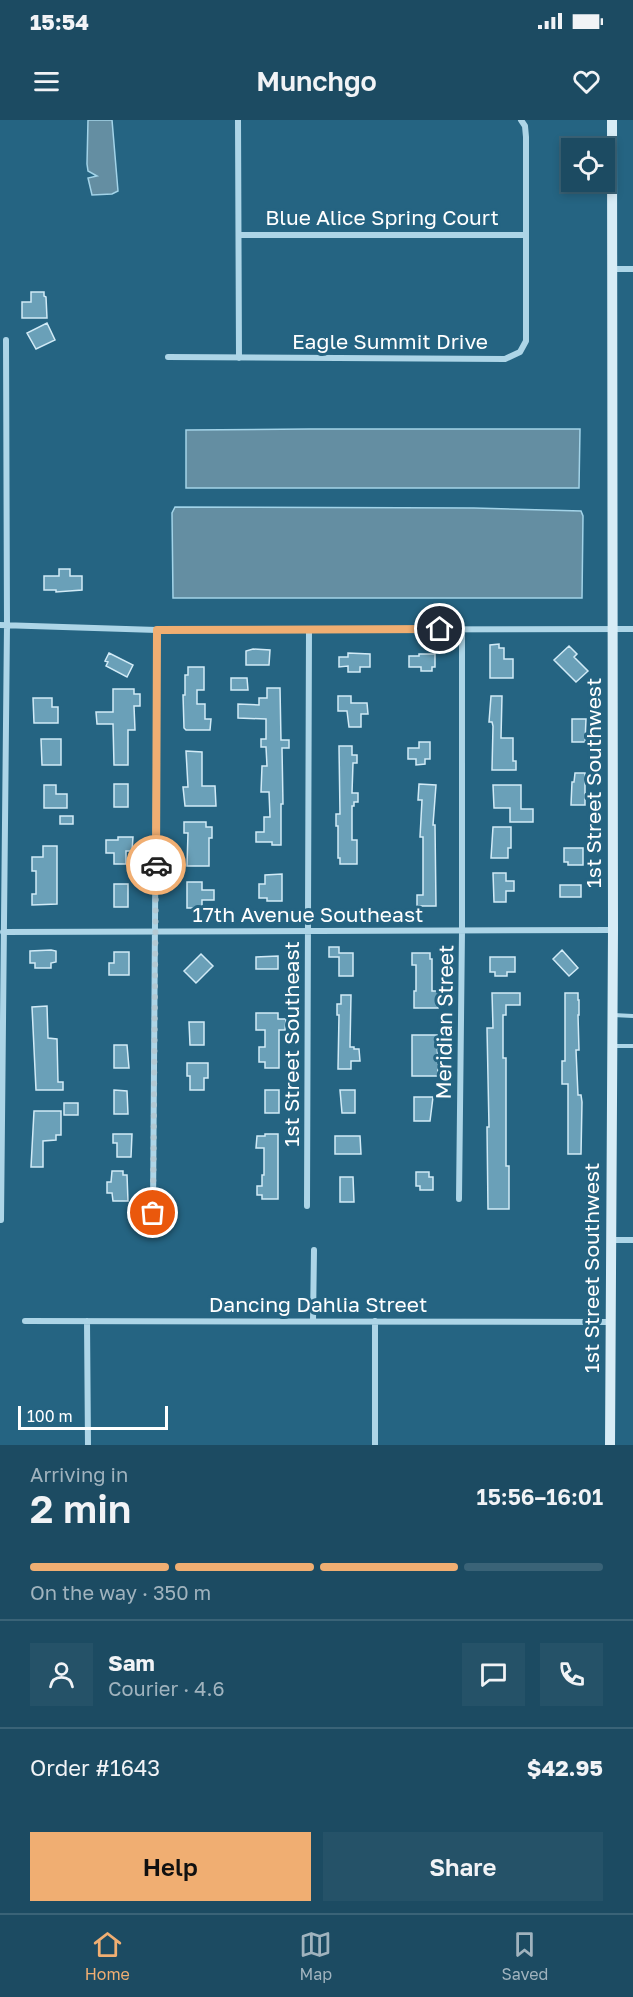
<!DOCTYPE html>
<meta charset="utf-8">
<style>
body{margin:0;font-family:"Golos Text",sans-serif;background:#255268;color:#f1f3f6;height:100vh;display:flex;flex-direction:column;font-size:22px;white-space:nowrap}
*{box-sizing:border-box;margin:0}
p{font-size:20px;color:#a0b3be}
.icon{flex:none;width:33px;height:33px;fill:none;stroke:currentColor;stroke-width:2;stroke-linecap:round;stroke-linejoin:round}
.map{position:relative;height:1325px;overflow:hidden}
.sheet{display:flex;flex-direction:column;background:#1c4b62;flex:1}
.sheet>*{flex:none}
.tools{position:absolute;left:561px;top:18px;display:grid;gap:12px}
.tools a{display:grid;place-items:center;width:54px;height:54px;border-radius:0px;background:#1c4b62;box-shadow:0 3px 9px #0003,0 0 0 2px #3a6377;font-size:30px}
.scale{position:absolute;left:18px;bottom:15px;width:150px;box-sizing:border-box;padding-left:6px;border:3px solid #fff;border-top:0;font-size:16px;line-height:21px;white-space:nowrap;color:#fff;-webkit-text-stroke:4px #256482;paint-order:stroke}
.pin{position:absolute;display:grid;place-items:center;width:51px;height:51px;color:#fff;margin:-26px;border:3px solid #fff;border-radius:50%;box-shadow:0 2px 6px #0007}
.courier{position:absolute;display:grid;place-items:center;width:60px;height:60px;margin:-30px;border:4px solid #f0ae72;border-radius:50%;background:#fff;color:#222;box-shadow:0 2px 8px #0007}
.head em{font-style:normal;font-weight:600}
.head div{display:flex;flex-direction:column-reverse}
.head{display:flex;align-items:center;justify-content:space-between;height:102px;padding:0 30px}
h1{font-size:39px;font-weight:600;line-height:45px}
.bar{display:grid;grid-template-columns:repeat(4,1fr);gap:9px 6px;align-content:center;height:72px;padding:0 30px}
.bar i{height:8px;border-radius:4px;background:#3a6377}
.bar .current{background:#f0ae72}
.bar p{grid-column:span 4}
.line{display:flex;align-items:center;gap:15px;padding:0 30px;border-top:2px solid #3a6377}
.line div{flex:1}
.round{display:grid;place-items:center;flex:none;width:63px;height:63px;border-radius:0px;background:#255268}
.button{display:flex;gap:12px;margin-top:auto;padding:12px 30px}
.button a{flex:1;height:69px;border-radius:0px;background:#f0ae72;color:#111;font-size:24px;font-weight:600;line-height:69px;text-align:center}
.button a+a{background:#255268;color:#f1f3f6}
.status{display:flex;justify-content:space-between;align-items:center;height:42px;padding:0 30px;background:#1c4b62;direction:ltr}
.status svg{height:16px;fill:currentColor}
header{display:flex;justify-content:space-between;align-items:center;height:78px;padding:0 30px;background:#1c4b62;font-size:27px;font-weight:600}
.tab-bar{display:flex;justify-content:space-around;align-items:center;height:84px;border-top:2px solid #3a6377;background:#1c4b62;font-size:16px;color:#a0b3be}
.tab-bar a{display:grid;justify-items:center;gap:3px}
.tab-bar .current{color:#f0ae72}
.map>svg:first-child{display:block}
.water{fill:#648ea2;stroke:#a2d3e8;stroke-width:1.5}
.building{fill:#6aa0b8;stroke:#d1eaf6;stroke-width:1.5}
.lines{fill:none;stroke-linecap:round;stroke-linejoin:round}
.lane{stroke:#add5e7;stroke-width:4}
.street{stroke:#add5e7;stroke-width:6}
.secondary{stroke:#d7ecf6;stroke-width:10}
.done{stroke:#b3c9d3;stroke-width:6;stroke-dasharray:0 10.8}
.route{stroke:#f0ae72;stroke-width:8}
.labels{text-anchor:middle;stroke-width:6;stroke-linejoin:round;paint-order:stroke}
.street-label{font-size:21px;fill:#fff;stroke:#256482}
</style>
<div class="status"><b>15:54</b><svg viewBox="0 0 49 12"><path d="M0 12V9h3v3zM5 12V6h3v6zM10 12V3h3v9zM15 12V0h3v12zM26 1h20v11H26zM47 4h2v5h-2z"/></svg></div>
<header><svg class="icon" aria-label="menu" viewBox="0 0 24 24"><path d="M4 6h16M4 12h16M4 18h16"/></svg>Munchgo<svg class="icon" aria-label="heart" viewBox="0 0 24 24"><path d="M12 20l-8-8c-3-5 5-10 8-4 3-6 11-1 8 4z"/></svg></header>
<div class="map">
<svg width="633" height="1325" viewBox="0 0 633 1325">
<rect width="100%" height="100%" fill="#256482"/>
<path class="water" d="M88 0H112L118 71 112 74 92 75 88 58 97 56 88 51 87 44Z
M309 309H580L579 368H186V310Z
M175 387 474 388 581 391 583 396 582 478H173L172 393Z"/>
<path class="building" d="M31 172H44V176L46 177 47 198H22V182H31Z
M47 203 55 220 36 229 27 213Z
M59 449H70V456H82V470L56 472V470H44V456H59Z
M499 524V528H504V539H513V558H490V525Z
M569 526 577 534 574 537 588 551 576 562 554 540Z
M253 529 270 530 269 545H246V531Z
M109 533 133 545 127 557 106 546 108 542 105 541Z
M348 533 370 534V547H360V552H348V546L339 547V537H348Z
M419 534H435V547H432V551H421V547H409V536H419Z
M188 547H204V570H197V584H205V599H211L210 610H186L184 608 183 575H185V555H188Z
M231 558H247L248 570H231Z
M267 568H280L281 620H289V628H282L283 684H281V725H272V722H256V712H264V697H270L269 672H261L262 646H267L266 627H261V619H266V599L238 598V584L259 585V578H267Z
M113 569H134V574H140V586H134L135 610H128V645H114L113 604H97L96 592H113Z
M338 576H351V583H367L368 594H361V607H349L347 591H338Z
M491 576H502L501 618H513V641H516V650H492L493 606 492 602H489Z
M33 578H52V587H58V603H34Z
M572 599H586L585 622H572Z
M41 619H61V645H42Z
M419 622H430V639H425V644L416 645V639H408V628H419Z
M339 626H352V635H357V643H353L352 673H358V682H354V686H352V720H357V744H340V738H338V706H336V694H340Z
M186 631 202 632V666H215L216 686H185L183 667H188Z
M575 653H585V685H571L572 662H574Z
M114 664H128V687H114Z
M419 664 436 665 433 705H435L436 786H417V775H423V717H420L422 680H418Z
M44 665H56V674H67V688H44Z
M493 665H521V689H533V702H510V688H494Z
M60 696H73V704H60Z
M184 702H206V707H212V718H209V746H187L188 713H184Z
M493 707H511V728H508V738H491Z
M118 717H133L132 731H126V744H114V733H106V720H118Z
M43 726H57V784L32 785V774H36V751H32V737H43Z
M564 728H583V745H568V742H564Z
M493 753H506V761H514V771H506V782H494Z
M282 754V781H267V778H259V764H265V755Z
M187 762H202V770H214V780H202V788H187Z
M114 764H128V787H114Z
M560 765H581V777H560Z
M329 827H339V833H353V856H339V837H329Z
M51 830 56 831V842L51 843V848H35V843H30V831Z
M562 830 578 848 569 856 553 839Z
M114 832H129V855H109V843H114Z
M412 833H430V839H432V871H438V888H414V871H416V845H412Z
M201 834 213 846 196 863 184 851Z
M278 836V849H256V837Z
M490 837H515V852H507V856H495V852H490Z
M492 873H520V885H506V895H503V938H506V1046H509V1089H488L487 1007H489L487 908H493Z
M565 873H578V880H579V895H578L579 930H576L578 975H581L582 982 581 1034H568V964H562V941H565Z
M341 875H351L350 927H354V929H359L360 941H351V949H338L339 895H337V884H341Z
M47 886 48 918 57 919 58 962H63V970H36L32 887Z
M256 893H278V899H286L285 910H279V948H265V942H259V927H265V910H256Z
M189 902H204V925H190Z
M412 915H437L438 956H412Z
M114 925H127L129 948H114Z
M187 943H208V958H204V970H190V956H187Z
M114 970 127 971 128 994H114Z
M265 970H279V993H265Z
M340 970H355V993H342Z
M414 977H433L430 1001H414Z
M64 983H78V995H64Z
M34 991H61V1015H56V1020L43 1021V1047H31Z
M113 1014H132L131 1037H117V1023H113Z
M265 1014H278V1079H262V1075H257V1066H262V1055H264V1028H256L257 1016H265Z
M335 1016H360L361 1034H335Z
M112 1051H123V1055H127L128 1081H113L112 1073H107V1062H111Z
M416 1052H429V1057H433V1070H420V1066H416Z
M340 1057H353L354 1082H340Z"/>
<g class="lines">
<path class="lane" d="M613 895 633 896
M613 926H633"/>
<path class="street" d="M238 0 239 238
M239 115H526
M613 149H633
M168 237 505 239 520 232 526 221V17L525 6 521 0
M0 505 157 510 633 509
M3 812 613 810
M459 1079 462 811V509
M307 1086 309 509
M153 1093 157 510
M1 1100 7 505 6 220
M612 1120H633
M25 1201 611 1202
M87 1201 88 1325
M313 1201 314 1130
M375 1325V1201"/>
<path class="secondary" d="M610 1325 613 810 612 0"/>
</g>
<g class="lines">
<path class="done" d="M153 1093 156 745"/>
<path class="route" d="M156 745 157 510 440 509"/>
</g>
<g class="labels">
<g class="street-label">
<text x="382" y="105">Blue Alice Spring Court</text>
<text x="390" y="229">Eagle Summit Drive</text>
<text transform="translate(594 663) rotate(-90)" y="7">1st Street Southwest</text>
<text x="308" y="802">17th Avenue Southeast</text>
<text transform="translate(445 902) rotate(-89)" y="7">Meridian Street</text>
<text transform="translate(292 924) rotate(-90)" y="7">1st Street Southeast</text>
<text transform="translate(592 1148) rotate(-90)" y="7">1st Street Southwest</text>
<text x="318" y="1192">Dancing Dahlia Street</text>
</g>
</g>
</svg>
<div class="tools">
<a><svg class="icon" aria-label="locate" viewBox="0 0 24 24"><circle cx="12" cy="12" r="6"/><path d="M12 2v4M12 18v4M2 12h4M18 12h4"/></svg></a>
</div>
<div class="scale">100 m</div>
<div class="pin" style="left:153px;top:1093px;background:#ea580c"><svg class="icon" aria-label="bag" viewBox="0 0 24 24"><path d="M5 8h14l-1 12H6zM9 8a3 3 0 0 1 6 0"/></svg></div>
<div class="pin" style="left:440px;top:509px;background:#1f2937"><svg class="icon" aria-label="home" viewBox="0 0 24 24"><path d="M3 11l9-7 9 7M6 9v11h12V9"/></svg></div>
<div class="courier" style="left:156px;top:745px"><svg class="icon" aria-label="car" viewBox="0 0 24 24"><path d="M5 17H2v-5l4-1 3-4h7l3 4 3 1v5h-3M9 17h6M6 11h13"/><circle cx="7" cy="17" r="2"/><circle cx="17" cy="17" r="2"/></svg></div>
</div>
<section class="sheet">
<div class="head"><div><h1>2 min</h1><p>Arriving in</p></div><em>15:56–16:01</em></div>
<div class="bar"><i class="current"></i><i class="current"></i><i class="current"></i><i></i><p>On the way · 350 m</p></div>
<div class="line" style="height:108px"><a class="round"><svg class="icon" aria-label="person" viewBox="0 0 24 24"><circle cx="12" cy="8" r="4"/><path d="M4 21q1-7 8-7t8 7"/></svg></a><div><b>Sam</b><p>Courier · 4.6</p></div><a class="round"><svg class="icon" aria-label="chat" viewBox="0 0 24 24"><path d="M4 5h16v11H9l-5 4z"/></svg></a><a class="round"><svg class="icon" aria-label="phone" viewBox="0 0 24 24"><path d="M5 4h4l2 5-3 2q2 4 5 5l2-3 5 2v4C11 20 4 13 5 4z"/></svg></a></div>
<div class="line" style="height:78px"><div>Order #1643</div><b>$42.95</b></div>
<div class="button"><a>Help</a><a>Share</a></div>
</section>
<nav class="tab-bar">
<a class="current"><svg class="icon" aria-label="home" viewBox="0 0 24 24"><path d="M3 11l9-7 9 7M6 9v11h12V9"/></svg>Home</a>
<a><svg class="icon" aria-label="map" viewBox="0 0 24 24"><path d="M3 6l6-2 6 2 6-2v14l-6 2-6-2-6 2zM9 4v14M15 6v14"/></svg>Map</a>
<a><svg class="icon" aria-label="saved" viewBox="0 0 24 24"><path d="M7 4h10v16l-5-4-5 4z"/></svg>Saved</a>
</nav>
